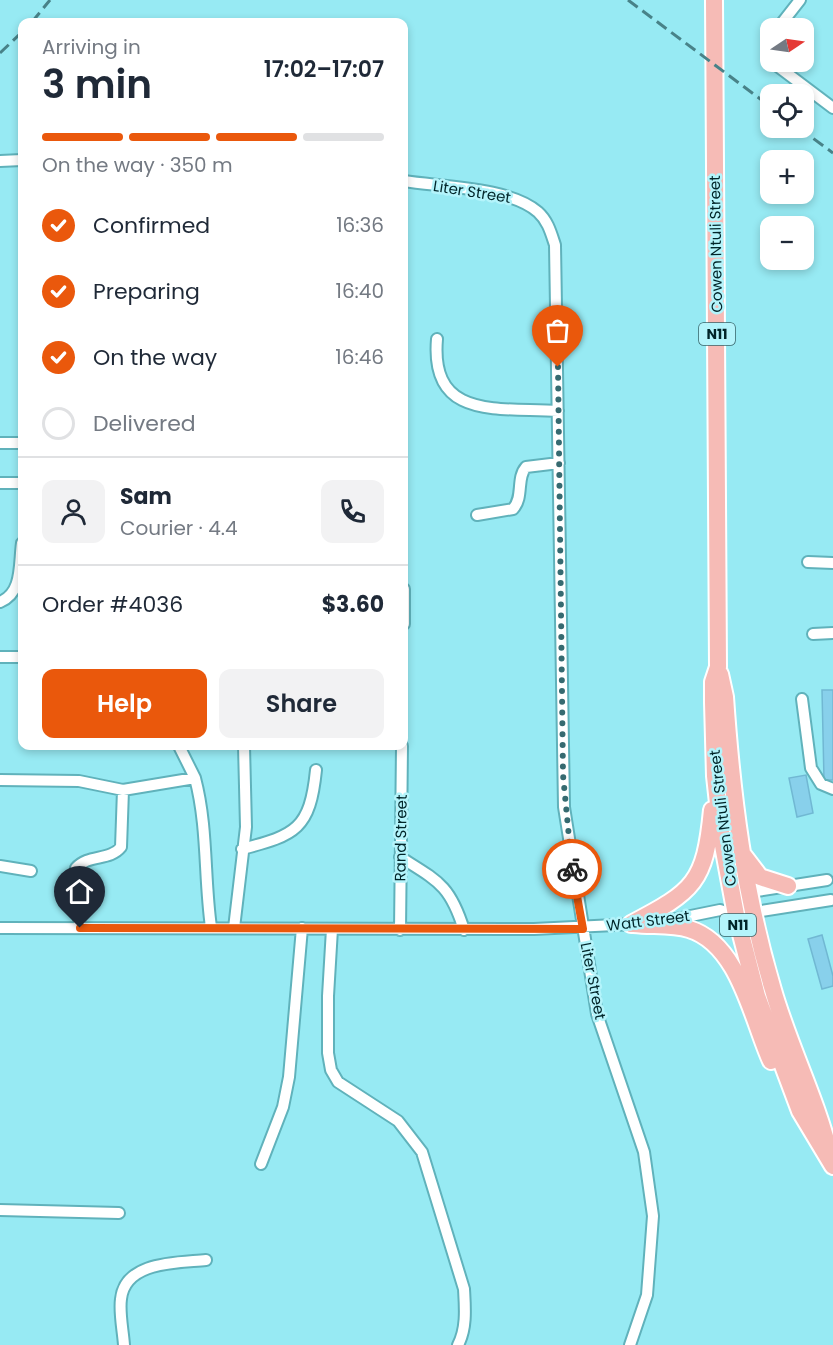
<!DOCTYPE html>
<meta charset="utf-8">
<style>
body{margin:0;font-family:Poppins,sans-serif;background:#f2f2f3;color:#1f2937;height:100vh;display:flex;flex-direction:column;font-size:22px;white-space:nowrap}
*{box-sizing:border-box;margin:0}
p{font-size:20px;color:#747a83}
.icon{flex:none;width:33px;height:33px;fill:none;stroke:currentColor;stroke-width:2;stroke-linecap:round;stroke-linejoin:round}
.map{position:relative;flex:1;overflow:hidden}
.side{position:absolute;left:18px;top:18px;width:390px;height:732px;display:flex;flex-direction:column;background:#fff;border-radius:12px;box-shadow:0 3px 9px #0003}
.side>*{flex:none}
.needle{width:39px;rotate:77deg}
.buttons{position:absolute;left:760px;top:18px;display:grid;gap:12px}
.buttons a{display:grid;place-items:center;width:54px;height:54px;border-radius:12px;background:#fff;box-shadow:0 3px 9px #0003;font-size:30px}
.pin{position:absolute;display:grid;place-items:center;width:51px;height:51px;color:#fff;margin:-62px -26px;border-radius:50% 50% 50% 0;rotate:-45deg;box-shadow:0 0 6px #0007}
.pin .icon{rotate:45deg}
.courier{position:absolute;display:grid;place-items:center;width:60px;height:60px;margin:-30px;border:4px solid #ea580c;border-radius:50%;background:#fff;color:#222;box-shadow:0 2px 8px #0007}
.headline em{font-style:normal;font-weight:600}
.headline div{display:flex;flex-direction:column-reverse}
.headline{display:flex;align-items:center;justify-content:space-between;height:102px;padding:0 24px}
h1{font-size:39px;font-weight:600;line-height:45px}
.bar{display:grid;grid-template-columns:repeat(4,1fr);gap:9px 6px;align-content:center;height:72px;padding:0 24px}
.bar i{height:8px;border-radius:4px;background:#e0e1e3}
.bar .selected{background:#ea580c}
.bar p{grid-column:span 4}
.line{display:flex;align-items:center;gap:15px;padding:0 24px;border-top:2px solid #e0e1e3}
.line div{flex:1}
.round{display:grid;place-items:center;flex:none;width:63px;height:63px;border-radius:12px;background:#f2f2f3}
ol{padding:0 24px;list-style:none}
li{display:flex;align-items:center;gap:18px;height:66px}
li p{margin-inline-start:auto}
li .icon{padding:6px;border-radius:50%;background:#ea580c;color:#fff;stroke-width:4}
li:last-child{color:#747a83}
li i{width:33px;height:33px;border:3px solid #e0e1e3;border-radius:50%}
.button{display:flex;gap:12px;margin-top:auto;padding:12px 24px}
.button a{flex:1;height:69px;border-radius:12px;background:#ea580c;color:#fff;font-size:24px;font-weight:600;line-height:69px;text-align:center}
.button a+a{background:#f2f2f3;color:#1f2937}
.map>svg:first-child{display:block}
.building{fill:#88d0eb;stroke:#71b8d3;stroke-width:1.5}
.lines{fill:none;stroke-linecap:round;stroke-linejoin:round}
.minor-casing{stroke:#60b2bb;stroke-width:14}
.highway-casing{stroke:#fff;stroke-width:20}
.minor{stroke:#fff;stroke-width:10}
.highway{stroke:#f6bbb6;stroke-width:16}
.rail{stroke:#488288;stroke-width:3;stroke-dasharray:12 6;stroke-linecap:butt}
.done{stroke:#366a70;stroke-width:6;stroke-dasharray:0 10.8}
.route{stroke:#ea580c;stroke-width:8}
.labels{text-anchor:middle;stroke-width:5;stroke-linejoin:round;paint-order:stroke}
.shield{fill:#b4f4fb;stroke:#376368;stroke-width:1.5}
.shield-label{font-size:14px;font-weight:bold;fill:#012529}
.street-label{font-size:15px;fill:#012529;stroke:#b4f4fb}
</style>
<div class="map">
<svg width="833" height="1345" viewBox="0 0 833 1345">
<rect width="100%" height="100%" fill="#97eaf3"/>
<path class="building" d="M822 690H833V780H824Z
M806 775 813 813 797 817 789 778Z
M822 935 833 976V986L822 989 808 939Z"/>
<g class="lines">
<defs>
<path id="minor" d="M778 28 800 0
M771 39 769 48 771 58
M772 62 833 108
M0 161 22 160
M404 181C441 187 510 187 538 212 548 221 551 233 555 245L564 807 597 1014 644 1152 653 1216 647 1295 630 1345
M437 339C430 421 499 407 558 411
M0 443H22
M0 483H22
M477 515 513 509C524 497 516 478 526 467L559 463
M808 562 833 563
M404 589V624
M0 602C23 593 19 564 22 543
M813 634 833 633
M0 657H22
M802 699 811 768 821 784 833 789
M195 778C208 827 204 878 211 927
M0 780 79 781 123 790 195 778 179 746
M242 849C296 835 310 829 316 770
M400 857C438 881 450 885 464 930
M0 866 31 871
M744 893 827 880
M666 921 720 910 736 915 831 900
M0 928 534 929 635 924
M80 928 75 884 76 868C88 854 110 861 121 847L123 790
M234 928 246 827 244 746
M332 929 328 996V1053L331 1070 338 1082 398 1121 422 1152 464 1289C465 1307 467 1328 458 1345
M400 930 402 746
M261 1164 283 1107 289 1077 302 928
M0 1210 119 1213
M124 1345C123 1330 119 1313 121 1299 125 1261 177 1263 206 1260"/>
<path id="highway" d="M714 0 718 667 713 682V702L715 776 722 840 736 915 757 996 800 1111 833 1166
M720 674 725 697C732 798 744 893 773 990 789 1046 816 1098 830 1155
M744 856 760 877 788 886
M631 924C694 891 705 883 712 810
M634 924C651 926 673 924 689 929 739 944 752 1019 771 1061"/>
</defs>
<use href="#minor" class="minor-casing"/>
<use href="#highway" class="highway-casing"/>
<use href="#minor" class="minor"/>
<use href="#highway" class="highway"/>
<path class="rail" d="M628 0 771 107
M32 22 50 0
M0 53 22 32
M799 128 833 153"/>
</g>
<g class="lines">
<path class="done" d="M558 367 563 775 572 869"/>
<path class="route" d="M80 928 583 929 572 869"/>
</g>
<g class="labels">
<g class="shield">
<rect x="699" y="323" width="36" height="22" rx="4.5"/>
<rect x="720" y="914" width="36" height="22" rx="4.5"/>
</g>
<g class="shield-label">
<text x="717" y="339">N11</text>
<text x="738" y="930">N11</text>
</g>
<g class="street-label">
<text transform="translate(472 192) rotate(9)" y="5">Liter Street</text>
<text transform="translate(716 244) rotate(-91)" y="5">Cowen Ntuli Street</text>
<text transform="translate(723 818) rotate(-97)" y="5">Cowen Ntuli Street</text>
<text transform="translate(401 838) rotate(-89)" y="5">Rand Street</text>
<text transform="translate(648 921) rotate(-7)" y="5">Watt Street</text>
<text transform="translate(593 981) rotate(79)" y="5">Liter Street</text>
</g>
</g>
</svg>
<div class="buttons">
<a><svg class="needle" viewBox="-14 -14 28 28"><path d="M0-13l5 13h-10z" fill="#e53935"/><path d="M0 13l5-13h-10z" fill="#747a83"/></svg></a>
<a><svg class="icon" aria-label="locate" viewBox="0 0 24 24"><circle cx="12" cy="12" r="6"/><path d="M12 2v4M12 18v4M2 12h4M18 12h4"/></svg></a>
<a>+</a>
<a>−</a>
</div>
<div class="pin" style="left:558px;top:367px;background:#ea580c"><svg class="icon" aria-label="bag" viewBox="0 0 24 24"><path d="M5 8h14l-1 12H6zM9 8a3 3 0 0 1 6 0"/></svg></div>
<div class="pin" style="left:80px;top:928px;background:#1f2937"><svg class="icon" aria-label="home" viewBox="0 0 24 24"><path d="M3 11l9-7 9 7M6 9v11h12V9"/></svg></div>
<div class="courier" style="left:572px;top:869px"><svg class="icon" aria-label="bike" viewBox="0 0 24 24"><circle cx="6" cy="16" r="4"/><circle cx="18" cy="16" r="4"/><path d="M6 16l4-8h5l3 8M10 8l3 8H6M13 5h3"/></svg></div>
<section class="side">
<div class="headline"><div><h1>3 min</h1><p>Arriving in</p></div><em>17:02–17:07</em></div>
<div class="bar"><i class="selected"></i><i class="selected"></i><i class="selected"></i><i></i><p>On the way · 350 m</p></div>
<ol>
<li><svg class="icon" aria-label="check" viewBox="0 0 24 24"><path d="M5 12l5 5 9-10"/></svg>Confirmed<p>16:36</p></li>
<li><svg class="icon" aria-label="check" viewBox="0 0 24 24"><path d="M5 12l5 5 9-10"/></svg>Preparing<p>16:40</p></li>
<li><svg class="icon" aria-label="check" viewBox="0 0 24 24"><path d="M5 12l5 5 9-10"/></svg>On the way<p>16:46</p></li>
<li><i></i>Delivered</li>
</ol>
<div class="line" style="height:108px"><a class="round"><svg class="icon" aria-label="person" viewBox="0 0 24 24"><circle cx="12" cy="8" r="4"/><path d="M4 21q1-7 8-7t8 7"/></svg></a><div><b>Sam</b><p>Courier · 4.4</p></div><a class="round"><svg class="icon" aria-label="phone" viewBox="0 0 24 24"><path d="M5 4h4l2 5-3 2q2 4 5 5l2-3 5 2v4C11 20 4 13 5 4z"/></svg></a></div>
<div class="line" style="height:78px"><div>Order #4036</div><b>$3.60</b></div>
<div class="button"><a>Help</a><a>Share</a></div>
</section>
</div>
